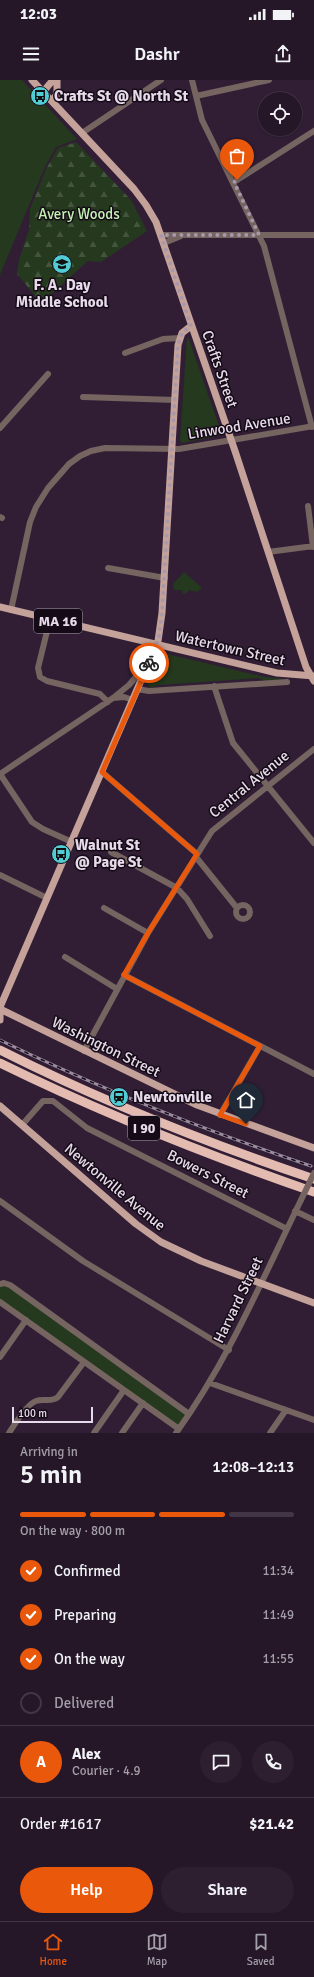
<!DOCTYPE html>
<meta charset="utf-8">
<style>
body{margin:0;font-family:Signika,sans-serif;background:#2d1f30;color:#f1f3f6;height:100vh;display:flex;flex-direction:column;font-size:15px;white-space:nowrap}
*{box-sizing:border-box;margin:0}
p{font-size:13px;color:#a39fa8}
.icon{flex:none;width:22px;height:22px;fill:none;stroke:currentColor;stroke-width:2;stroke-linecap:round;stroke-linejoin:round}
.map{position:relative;height:1353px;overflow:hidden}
.details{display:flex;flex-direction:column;background:#251628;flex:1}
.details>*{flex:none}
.tools{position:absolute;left:258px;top:12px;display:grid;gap:8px}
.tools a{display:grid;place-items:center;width:44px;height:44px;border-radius:50%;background:#251628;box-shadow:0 1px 3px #0004,0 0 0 1px #423545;font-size:20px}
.scale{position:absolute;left:12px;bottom:10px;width:81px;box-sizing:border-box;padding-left:4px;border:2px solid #e7daea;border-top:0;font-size:11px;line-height:14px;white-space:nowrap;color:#e7daea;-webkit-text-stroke:3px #140b16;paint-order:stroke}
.pin{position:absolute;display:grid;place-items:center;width:34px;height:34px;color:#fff;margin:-41px -17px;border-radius:50% 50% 50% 0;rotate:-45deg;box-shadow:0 0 4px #0007}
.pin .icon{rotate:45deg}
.courier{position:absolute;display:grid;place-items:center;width:40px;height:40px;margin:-20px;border:3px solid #ea580c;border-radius:50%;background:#fff;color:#222;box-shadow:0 1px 5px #0007}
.headline em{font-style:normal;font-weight:600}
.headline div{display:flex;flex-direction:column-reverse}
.headline{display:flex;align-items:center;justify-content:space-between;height:68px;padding:0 20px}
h1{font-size:26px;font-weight:600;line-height:30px}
.bar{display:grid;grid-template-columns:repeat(4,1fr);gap:6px 4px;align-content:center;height:48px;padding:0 20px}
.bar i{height:5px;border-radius:3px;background:#423545}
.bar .selected{background:#ea580c}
.bar p{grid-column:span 4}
.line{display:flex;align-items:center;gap:10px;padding:0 20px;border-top:1px solid #423545}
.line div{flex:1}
.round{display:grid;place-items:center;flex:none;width:42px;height:42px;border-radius:21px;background:#2d1f30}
ol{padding:0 20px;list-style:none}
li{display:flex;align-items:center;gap:12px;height:44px}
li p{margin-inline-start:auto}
li .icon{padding:4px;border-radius:50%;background:#ea580c;color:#fff;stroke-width:4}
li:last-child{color:#a39fa8}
li i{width:22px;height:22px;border:2px solid #423545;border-radius:50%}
.action{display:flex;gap:8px;margin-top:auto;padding:8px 20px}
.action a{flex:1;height:46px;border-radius:24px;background:#ea580c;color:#fff;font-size:16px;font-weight:600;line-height:46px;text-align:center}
.action a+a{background:#2d1f30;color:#f1f3f6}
.status{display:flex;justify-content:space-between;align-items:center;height:28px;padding:0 20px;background:#251628;direction:ltr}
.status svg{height:11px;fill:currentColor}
header{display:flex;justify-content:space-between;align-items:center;height:52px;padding:0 20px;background:#251628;font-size:18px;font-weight:600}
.tab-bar{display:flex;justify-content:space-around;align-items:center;height:56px;border-top:1px solid #423545;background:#251628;font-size:11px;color:#a39fa8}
.tab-bar a{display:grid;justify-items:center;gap:2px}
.tab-bar .selected{color:#ea580c}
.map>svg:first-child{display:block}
.forest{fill:url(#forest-firs)}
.green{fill:#24391d}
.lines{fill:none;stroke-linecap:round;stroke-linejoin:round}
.minor{stroke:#756460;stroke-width:6}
.major{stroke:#c4a29a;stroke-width:7}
.highway{stroke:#e4bbb1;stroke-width:9}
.rail-casing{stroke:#998a9d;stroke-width:3}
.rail{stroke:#140b16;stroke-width:1.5;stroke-dasharray:4.5;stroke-linecap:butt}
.minor-bridge{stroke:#756460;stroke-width:6}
.done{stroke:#a798ab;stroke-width:4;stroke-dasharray:0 7.2}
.route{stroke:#ea580c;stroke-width:5}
.labels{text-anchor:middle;stroke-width:3;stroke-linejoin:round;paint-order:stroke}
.shield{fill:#140b16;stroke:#a89caa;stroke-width:1}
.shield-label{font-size:14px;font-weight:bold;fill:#e7daea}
.poi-label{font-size:15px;font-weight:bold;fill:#e7daea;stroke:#140b16;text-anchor:start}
.park-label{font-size:15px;fill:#c3f1b2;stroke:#140b16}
.street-label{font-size:15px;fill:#e7daea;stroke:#140b16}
</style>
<div class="status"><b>12:03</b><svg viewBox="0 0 49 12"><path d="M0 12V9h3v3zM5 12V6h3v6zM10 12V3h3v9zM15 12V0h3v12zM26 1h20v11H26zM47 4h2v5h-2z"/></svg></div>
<header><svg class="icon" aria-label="menu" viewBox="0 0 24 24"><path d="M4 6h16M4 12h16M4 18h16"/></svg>Dashr<svg class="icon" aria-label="share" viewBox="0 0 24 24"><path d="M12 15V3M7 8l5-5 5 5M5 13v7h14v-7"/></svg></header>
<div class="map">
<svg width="314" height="1353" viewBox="0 0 314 1353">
<defs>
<pattern id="forest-firs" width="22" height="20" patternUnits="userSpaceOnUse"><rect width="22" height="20" fill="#24391d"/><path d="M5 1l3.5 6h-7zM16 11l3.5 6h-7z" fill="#44553e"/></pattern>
</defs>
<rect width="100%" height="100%" fill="#311e35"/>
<path class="forest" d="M76 62 131 120 147 151 101 182 88 181 41 223 17 194 19 180 29 150 30 129 46 89 58 68Z"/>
<path class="green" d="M0 0H22L77 59 56 67 45 87 0 195Z
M187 257 189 259 221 352 218 356 182 363 180 361Z
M184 492 202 508 197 512 189 510 187 513 183 514 182 510H174L173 504Z
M163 573 265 597 285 599 265 601 258 598 159 605 150 608 148 604Z
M4 1203 189 1334 179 1349 0 1222V1204Z"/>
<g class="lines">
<path class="minor" d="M192 0 202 40 264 166 312 347
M196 16 269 0
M82 53 161 0
M234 102 314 51
M161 155H314
M164 163 181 156
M125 273 163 259 179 258
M83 317 175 320
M0 348 48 294
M308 426 313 467
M0 437 2 438
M268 472 314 466
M108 488 165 498
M11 530 30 442 36 427 48 408 69 384 80 376 91 371 105 368 179 369 314 346
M50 539 38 588 40 597 47 601 100 614 108 622
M214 606 233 663 314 763
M137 609 149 611 287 602
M113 618 124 617 133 620
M102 692 197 774
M0 694 113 618 129 605 147 584
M0 694 32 742 43 749 72 762
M111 772 177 808 187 819 210 856
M196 777 237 828
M0 795 47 818
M236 832a7 7 0 1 1 14 0a7 7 0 1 1-14 0Z
M104 828 148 853
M65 877 117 909
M124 895 314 994
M84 971 148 853 212 751 314 669
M220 1035 260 966
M22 1045 43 1021H53L87 1048 287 1149
M0 1121 83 1181 229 1270
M295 1131 314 1140
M0 1204 4 1203 10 1205 189 1334
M0 1222 179 1349
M0 1277 26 1240
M210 1303 314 1340
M9 1353C14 1345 27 1324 36 1321 44 1318 51 1323 58 1317L84 1282
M94 1353 124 1310
M122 1353 143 1323
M176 1353C228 1281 262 1200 301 1120
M270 1353 286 1330"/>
<path class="major" d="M32 0 134 109 146 125 156 142 235 371 306 587 314 601
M43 12 53 0
M52 21 57 14V0
M0 527 277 593 314 596
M0 927 158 561 162 533 178 265 182 253 191 246
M0 929 197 1025 314 1068
M0 931V940
M0 1026 136 1144 161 1162 201 1181 314 1223"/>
<path class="highway" d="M0 970C101 1021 207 1063 314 1099
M0 983C102 1033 207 1075 314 1112"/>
<defs>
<path id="rail" d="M0 960C101 1009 204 1050 311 1086"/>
</defs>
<use href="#rail" class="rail-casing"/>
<use href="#rail" class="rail"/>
<path class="minor-bridge" d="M301 1120 314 1093"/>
</g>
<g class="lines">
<path class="done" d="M149 583 159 557 162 533 178 265 182 253 191 246 161 155H259L234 102 237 100"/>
<path class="route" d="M149 583 102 692 197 774 148 853 124 895 260 966 220 1035 246 1044"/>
</g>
<defs>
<symbol id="bus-disc" viewBox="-11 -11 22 22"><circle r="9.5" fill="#51ccd5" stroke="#140b16"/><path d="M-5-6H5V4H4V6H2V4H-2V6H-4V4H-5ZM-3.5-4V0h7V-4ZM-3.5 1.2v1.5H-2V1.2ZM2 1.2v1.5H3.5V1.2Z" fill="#111"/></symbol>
<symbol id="school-disc" viewBox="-11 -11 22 22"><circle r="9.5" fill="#51ccd5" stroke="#140b16"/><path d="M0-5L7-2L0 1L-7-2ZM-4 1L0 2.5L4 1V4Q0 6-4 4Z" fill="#111"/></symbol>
<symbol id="station-disc" viewBox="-11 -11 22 22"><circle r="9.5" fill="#51ccd5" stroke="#140b16"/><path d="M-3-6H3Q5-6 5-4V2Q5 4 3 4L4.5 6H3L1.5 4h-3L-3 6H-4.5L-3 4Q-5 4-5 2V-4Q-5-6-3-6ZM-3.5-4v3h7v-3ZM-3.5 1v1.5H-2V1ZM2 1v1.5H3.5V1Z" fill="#111"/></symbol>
</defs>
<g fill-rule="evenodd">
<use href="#bus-disc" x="29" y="5" width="22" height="22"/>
<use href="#school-disc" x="51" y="173" width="22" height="22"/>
<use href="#bus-disc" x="50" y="763" width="22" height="22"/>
<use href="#station-disc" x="108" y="1006" width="22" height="22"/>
</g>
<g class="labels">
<g class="shield">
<rect x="34" y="529" width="48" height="24" rx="3"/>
<rect x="128" y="1036" width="32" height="24" rx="3"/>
</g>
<g class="shield-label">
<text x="58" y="546">MA 16</text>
<text x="144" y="1053">I 90</text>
</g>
<g class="poi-label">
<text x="54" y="21">Crafts St @ North St</text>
<text x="62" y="210" text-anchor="middle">F. A. Day<tspan x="62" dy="17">Middle School</tspan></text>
<text x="75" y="770">Walnut St<tspan x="75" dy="17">@ Page St</tspan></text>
<text x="133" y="1022">Newtonville</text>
</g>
<g class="park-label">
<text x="79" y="139">Avery Woods</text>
</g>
<g class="street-label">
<text transform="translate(220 289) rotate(71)" y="5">Crafts Street</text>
<text transform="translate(239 346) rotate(-9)" y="5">Linwood Avenue</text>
<text transform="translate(230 568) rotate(13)" y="5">Watertown Street</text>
<text transform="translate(249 704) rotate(-39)" y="5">Central Avenue</text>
<text transform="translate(106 967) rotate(26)" y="5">Washington Street</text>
<text transform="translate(208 1094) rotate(27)" y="5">Bowers Street</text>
<text transform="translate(115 1107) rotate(40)" y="5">Newtonville Avenue</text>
<text transform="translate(238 1220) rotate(-64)" y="5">Harvard Street</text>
</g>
</g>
</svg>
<div class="tools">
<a><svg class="icon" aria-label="locate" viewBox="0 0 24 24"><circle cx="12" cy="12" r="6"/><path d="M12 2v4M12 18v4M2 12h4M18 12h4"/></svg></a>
</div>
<div class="scale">100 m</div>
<div class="pin" style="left:237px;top:100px;background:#ea580c"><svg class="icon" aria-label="bag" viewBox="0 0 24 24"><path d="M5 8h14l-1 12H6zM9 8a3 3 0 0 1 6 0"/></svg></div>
<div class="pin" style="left:246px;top:1044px;background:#1f2937"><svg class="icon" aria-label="home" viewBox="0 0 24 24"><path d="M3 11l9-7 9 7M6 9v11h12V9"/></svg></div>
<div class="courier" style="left:149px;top:583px"><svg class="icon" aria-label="bike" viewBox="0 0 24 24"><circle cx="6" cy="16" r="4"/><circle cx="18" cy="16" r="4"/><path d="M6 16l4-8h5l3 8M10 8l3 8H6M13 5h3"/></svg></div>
</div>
<section class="details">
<div class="headline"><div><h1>5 min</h1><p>Arriving in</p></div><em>12:08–12:13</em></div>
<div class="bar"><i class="selected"></i><i class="selected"></i><i class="selected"></i><i></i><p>On the way · 800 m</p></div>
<ol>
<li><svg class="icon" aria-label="check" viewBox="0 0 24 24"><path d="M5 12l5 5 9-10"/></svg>Confirmed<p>11:34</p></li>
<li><svg class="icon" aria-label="check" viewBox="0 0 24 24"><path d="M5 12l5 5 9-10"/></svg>Preparing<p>11:49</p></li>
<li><svg class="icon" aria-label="check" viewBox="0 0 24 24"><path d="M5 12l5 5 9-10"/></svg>On the way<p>11:55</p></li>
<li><i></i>Delivered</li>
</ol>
<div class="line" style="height:72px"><b class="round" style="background:#ea580c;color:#fff">A</b><div><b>Alex</b><p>Courier · 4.9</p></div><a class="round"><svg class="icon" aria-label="chat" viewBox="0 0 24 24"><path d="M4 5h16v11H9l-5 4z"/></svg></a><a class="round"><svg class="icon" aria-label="phone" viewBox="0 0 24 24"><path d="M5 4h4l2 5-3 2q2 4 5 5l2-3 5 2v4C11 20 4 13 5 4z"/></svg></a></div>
<div class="line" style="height:52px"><div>Order #1617</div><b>$21.42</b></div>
<div class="action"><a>Help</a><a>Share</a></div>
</section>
<nav class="tab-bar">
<a class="selected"><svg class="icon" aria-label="home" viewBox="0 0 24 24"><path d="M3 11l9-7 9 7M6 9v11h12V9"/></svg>Home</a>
<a><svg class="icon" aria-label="map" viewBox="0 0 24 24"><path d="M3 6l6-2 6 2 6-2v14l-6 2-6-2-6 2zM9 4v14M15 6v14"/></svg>Map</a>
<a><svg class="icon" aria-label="saved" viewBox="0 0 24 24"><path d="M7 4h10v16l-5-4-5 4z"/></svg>Saved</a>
</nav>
